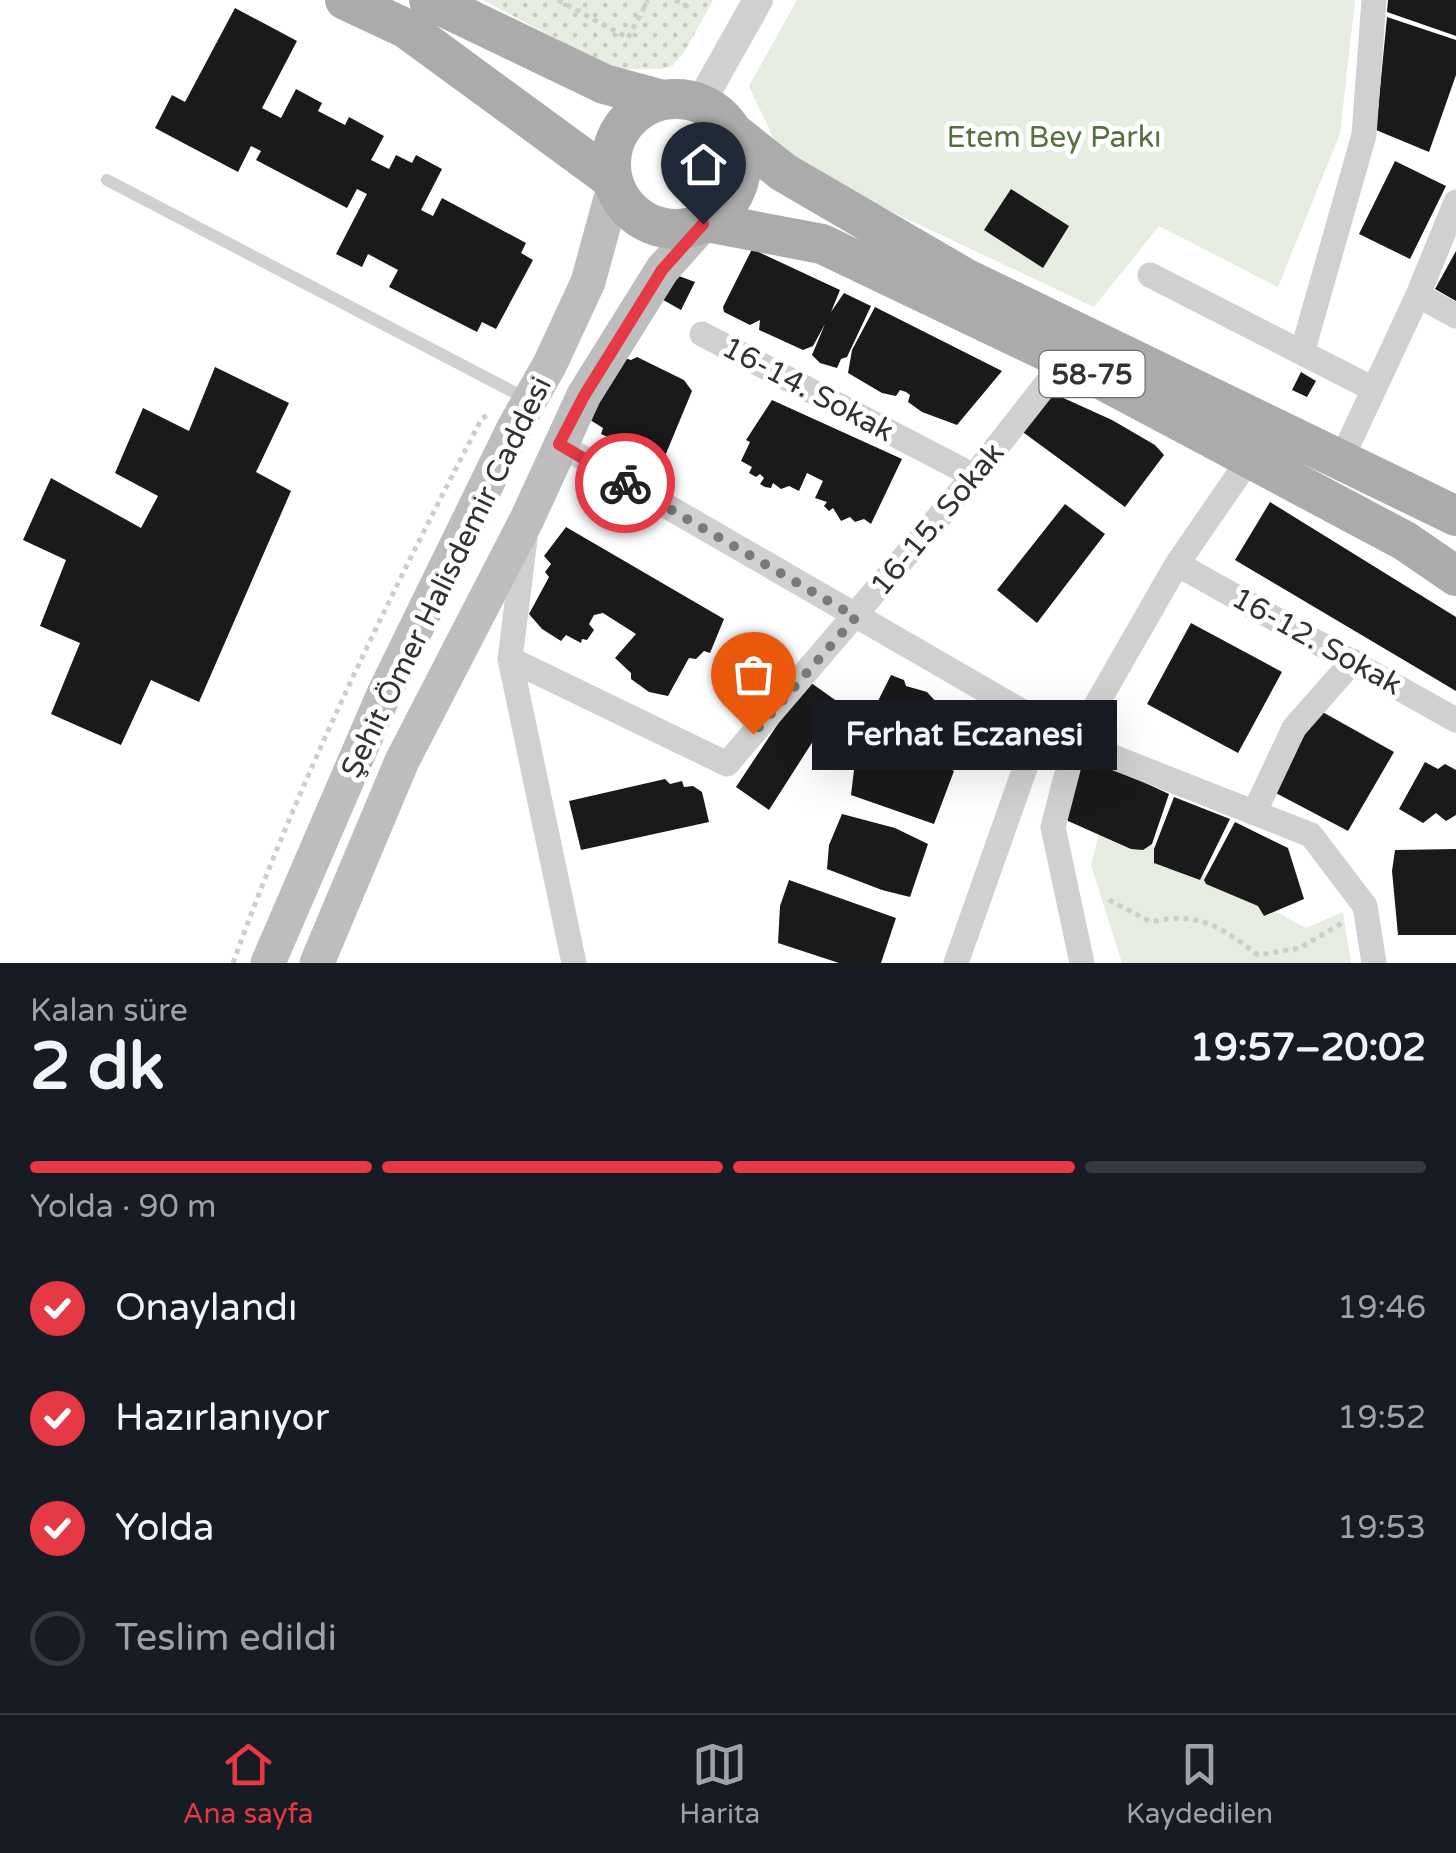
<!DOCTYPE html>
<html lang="tr">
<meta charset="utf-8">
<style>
body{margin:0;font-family:"Varela Round",sans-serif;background:#242831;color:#f1f3f6;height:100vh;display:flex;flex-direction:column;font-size:38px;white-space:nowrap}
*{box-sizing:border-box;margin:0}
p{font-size:32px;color:#9ea1a6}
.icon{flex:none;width:55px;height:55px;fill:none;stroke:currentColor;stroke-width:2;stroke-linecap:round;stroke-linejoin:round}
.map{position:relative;height:963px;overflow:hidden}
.side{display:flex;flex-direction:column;background:#171b24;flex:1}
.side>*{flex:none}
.pin{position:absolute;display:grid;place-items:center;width:85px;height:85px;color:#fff;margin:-102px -42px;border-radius:50% 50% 50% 0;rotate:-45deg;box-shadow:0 0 10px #0007}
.pin .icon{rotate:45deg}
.courier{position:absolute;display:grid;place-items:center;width:100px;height:100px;margin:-50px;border:8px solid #e63946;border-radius:50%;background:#fff;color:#222;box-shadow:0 2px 12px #0007}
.bubble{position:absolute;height:70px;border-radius:0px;background:#171b24;box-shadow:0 10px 40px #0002;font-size:32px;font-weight:700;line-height:70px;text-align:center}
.summary em{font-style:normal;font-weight:700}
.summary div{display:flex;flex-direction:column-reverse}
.summary{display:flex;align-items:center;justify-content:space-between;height:170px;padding:0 30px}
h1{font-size:65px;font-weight:700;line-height:75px}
.bar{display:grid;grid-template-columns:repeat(4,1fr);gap:15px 10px;align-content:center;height:120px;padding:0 30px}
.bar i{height:12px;border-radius:8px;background:#363941}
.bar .active{background:#e63946}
.bar p{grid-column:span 4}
ol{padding:0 30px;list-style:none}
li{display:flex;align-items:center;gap:30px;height:110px}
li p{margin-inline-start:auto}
li .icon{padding:10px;border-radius:50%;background:#e63946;color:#fff;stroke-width:4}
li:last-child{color:#9ea1a6}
li i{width:55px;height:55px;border:5px solid #363941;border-radius:50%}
.tab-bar{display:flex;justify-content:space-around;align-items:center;height:140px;border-top:2px solid #363941;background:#171b24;font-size:28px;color:#9ea1a6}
.tab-bar a{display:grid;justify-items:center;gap:5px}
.tab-bar .active{color:#e63946}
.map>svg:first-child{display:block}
.grass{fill:url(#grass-dots)}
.green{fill:#e6ecdf}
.building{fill:#1a1a1a}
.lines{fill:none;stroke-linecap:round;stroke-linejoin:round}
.path{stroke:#cdcdcd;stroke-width:5;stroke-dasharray:5 5;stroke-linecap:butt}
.service{stroke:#d0d0d0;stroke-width:12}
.minor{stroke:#d0d0d0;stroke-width:25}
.tertiary{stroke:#d0d0d0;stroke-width:30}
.secondary{stroke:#bdbdbd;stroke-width:35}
.primary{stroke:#ababab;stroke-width:40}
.done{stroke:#7a7a7a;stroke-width:10;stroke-dasharray:0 18}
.route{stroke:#e63946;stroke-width:12}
.labels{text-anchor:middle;stroke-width:10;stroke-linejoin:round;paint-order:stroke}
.shield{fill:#fff;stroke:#707070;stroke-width:2.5}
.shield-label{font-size:28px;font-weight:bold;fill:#333}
.park-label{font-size:30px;fill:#56703f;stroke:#fff}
.street-label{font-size:30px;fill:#333;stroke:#fff}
</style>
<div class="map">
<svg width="1456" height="963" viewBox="0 0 1456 963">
<defs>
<pattern id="grass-dots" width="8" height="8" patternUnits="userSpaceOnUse" patternTransform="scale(2.5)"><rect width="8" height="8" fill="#e6ecdf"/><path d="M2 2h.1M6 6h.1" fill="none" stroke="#c6cbc0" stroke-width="1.8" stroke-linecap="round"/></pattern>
</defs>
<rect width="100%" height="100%" fill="#fff"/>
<path class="grass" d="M483 0H713L685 51 672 66 660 69H613Z"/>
<path class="green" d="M797 0H1355L1340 134 1278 287 1159 226 1094 307 784 161 749 86Z
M1103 819 1306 928 1343 912 1351 963H1122L1091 865Z"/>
<path class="building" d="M1388 0H1456V36L1387 12Z
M235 8 297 41 262 108 281 118 296 89 322 103 318 111 345 125 349 117 384 136 371 160 389 169 396 155 412 163 416 155 442 169 421 210 433 216 442 198 526 243 521 253 533 260 496 329 482 322 477 332 389 287 398 270 368 254 362 267 336 254 367 194 357 189 347 208 256 160 261 151 251 146 238 172 155 128 172 95 185 102Z
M1387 17 1456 40V75L1429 152 1376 130Z
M1395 161 1446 186 1410 259 1359 234Z
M1011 189 1069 226 1043 268 984 230Z
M752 249 840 290 831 312 844 293 871 306 847 357 841 359 837 368 820 363 812 355 825 324 813 346 803 350 759 330 760 320 750 325 724 312 723 307Z
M1456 251V301L1435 289Z
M668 272 695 282 681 310 658 297Z
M875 307 1002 371 957 425 922 412 908 402 910 395 906 392 900 390 896 396 882 393 848 373 852 350Z
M618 356 631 360 637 357 684 380 692 391 665 456 646 450 638 452 627 447 618 449 614 440 601 434 603 428 587 418Z
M215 367 289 403 256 472 291 491 199 702 151 680 121 745 51 714 80 643 40 626 66 560 23 540 51 478 141 528 158 496 115 473 143 408 189 431Z
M1301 372 1316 381 1307 397 1292 390Z
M1048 391 1112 420 1155 445 1164 455 1125 507 1020 430Z
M772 400 902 459 871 524 864 519 855 522 850 517 841 521 833 508 829 511 824 506 827 502 815 498 823 481 807 473 799 491 789 486 781 489 773 483 771 488 765 487 760 484 764 478 760 474 756 477 749 473 752 467 741 461 750 442 746 440Z
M1270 502 1456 617V691L1235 560Z
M1065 504 1105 534 1037 623 997 590Z
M566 527 724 619 710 653 704 651 696 659 689 658 668 696 649 692 631 679V673L615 658 636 634 603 613 594 615 589 624 594 630 587 640 582 639 581 643 566 635 561 641 542 629 529 614 549 577 545 572 551 564 544 556Z
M1191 623 1282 672 1238 753 1147 704Z
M891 675 904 680 906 686 927 692 940 706 970 719 958 748 876 720 875 707Z
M807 680 838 702 769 810 736 787Z
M1319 710 1394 752 1348 831 1272 791Z
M868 740 887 743 915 757 925 756 954 771 934 824 851 795 854 770Z
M1081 753 1169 794 1152 844 1143 850 1131 849 1068 821 1059 810Z
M1425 762 1438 769 1445 764 1456 770V815L1446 821 1436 813 1423 823 1399 809Z
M665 779 670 784 682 781 684 787 693 786 702 792 709 822 581 850 569 801Z
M1174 797 1230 819 1200 880 1154 863V849Z
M842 814 895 828 928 844 910 897 882 890 827 869 829 845Z
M1235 822 1288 848 1304 899 1264 916 1258 906 1206 884 1204 880Z
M1456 849V935H1398L1392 871 1395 850Z
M789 880 896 918 881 963H839L778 943 780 906Z"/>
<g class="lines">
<path class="path" d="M558 0 628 38 648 0
M675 0 686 6 690 0
M1109 900 1151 922C1199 911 1221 927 1258 955L1300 948 1342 923
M233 963C301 775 390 595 482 418L489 415"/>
<path class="service" d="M107 180 527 399"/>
<path class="minor" d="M1150 275 1373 389
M1418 295 1456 316
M702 334 974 476
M1302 353 1364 135 1374 0
M559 444 1075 742 1311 835 1365 906 1374 963
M1340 462 1418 295 1456 202
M525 539 510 659 574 963
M1177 564 1456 720
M510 659 727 764 974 476 1065 360
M1254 813 1294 728 1353 661
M956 963 1041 723
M1082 963 1053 827 1075 742 1177 564 1250 458"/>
<path class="tertiary" d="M700 103 758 0"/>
<path class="secondary" d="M268 963 384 694 515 426 550 364 588 282 614 187
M317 963 402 761 527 519 584 395 662 270 703 224"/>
<path class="primary" d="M345 0 407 29 613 180
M429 0 604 84 663 100
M611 164a65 65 0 1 1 130 0a65 65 0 1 1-130 0Z
M734 133 783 172 965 278 1456 516
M707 222 822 244 1065 360 1405 541 1456 576"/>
</g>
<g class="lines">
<path class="done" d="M625 483 856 617 753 734"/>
<path class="route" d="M625 483 559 444 584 396 662 270 703 224"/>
</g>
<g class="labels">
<rect class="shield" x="1039.5" y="351" width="105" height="46" rx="8"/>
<g class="shield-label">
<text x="1092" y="384">58-75</text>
</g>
<g class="park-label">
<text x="1054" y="147">Etem Bey Parkı</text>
</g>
<g class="street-label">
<text transform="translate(808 389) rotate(28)" y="10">16-14. Sokak</text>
<text transform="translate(937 519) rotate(-50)" y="10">16-15. Sokak</text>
<text transform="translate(446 577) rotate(-64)" y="10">Şehit Ömer Halisdemir Caddesi</text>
<text transform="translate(1317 641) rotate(29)" y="10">16-12. Sokak</text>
</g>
</g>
</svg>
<div class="pin" style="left:753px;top:734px;background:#ea580c"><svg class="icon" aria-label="bag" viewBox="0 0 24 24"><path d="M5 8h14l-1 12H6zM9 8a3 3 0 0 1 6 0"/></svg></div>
<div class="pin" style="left:703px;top:224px;background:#1f2937"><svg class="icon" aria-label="home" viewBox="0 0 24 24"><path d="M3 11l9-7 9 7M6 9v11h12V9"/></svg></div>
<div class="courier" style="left:625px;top:483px"><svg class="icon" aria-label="bike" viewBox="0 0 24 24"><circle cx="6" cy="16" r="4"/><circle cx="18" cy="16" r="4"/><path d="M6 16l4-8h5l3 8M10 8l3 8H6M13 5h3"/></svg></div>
<div class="bubble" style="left:812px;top:700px;width:305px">Ferhat Eczanesi</div>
</div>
<section class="side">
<div class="summary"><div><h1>2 dk</h1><p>Kalan süre</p></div><em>19:57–20:02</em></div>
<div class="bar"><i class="active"></i><i class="active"></i><i class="active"></i><i></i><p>Yolda · 90 m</p></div>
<ol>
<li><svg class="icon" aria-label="check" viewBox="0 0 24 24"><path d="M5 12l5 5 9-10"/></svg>Onaylandı<p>19:46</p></li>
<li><svg class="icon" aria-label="check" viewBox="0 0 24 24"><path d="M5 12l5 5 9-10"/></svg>Hazırlanıyor<p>19:52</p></li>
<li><svg class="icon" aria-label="check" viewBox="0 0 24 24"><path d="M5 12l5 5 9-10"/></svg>Yolda<p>19:53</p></li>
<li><i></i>Teslim edildi</li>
</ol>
</section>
<nav class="tab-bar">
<a class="active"><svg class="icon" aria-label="home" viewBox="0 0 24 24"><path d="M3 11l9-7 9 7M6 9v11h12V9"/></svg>Ana sayfa</a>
<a><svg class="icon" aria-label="map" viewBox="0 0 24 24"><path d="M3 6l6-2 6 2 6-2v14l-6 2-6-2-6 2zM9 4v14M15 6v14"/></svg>Harita</a>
<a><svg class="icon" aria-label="saved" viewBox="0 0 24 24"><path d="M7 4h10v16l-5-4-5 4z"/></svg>Kaydedilen</a>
</nav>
